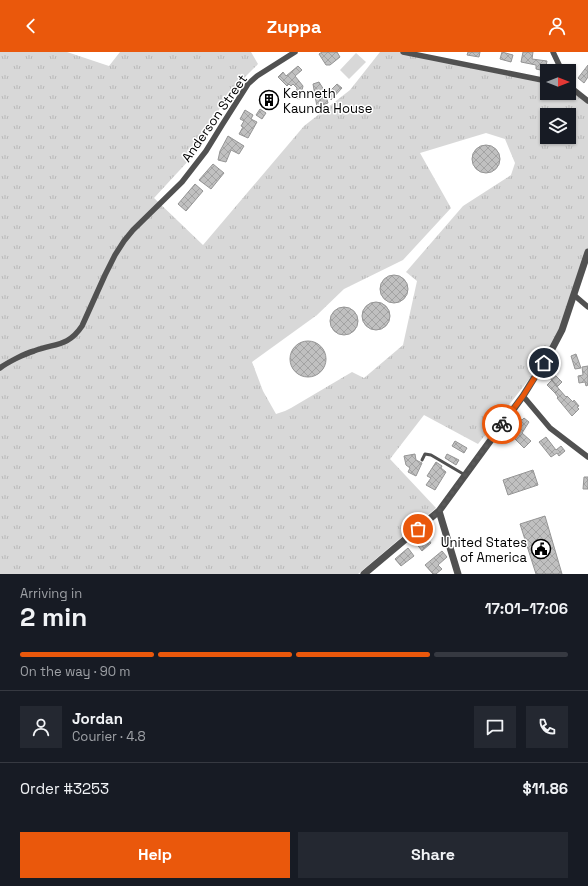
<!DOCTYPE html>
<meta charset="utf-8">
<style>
body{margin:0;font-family:"Space Grotesk",sans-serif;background:#242831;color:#f1f3f6;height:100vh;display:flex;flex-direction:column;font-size:15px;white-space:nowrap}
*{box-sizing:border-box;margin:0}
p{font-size:13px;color:#9ea1a6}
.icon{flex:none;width:22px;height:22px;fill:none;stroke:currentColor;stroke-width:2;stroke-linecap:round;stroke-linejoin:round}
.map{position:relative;height:522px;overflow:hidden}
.details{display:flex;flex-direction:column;background:#171b24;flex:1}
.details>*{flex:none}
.needle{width:26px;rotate:90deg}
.buttons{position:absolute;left:540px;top:12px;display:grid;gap:8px}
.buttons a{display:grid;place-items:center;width:36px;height:36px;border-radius:0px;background:#171b24;box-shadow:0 1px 3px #0004;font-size:20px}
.pin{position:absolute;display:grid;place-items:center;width:34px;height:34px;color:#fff;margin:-17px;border:2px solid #fff;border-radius:50%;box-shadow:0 1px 4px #0007}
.courier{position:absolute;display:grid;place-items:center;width:40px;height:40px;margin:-20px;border:3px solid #ea580c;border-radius:50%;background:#fff;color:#222;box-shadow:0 1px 5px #0007}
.summary em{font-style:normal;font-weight:600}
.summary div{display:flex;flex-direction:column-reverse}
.summary{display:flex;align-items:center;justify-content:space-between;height:68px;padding:0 20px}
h1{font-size:26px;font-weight:600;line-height:30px}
.bar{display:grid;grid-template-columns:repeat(4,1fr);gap:6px 4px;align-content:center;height:48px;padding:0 20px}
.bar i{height:5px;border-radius:3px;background:#363941}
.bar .active{background:#ea580c}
.bar p{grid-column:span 4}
.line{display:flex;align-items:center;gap:10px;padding:0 20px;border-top:1px solid #363941}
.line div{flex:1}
.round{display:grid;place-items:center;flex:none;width:42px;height:42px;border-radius:0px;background:#242831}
.action{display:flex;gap:8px;margin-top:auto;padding:8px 20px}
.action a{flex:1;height:46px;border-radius:0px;background:#ea580c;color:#fff;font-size:16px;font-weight:600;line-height:46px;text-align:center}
.action a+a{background:#242831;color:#f1f3f6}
header{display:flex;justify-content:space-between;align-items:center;height:52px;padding:0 20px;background:#ea580c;color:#fff;font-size:18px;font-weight:600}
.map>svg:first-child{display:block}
.grass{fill:url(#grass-tufts);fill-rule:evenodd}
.park{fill:#d8d8d8}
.building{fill:url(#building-cross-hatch);stroke:#959595}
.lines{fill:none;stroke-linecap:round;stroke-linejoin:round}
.service{stroke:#515151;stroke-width:3}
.minor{stroke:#515151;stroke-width:5.5}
.tertiary{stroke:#515151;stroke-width:7}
.done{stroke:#595959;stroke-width:4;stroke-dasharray:0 7.2}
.route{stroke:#ea580c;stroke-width:5}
.labels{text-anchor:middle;stroke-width:3;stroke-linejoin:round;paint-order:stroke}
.poi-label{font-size:13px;fill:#000;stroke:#fff;text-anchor:start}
.street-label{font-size:13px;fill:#000;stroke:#fff}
</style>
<header><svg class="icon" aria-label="back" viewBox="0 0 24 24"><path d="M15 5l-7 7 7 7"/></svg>Zuppa<svg class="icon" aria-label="person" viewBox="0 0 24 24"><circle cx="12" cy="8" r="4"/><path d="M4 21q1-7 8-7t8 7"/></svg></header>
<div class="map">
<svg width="588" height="522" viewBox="0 0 588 522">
<defs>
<pattern id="grass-tufts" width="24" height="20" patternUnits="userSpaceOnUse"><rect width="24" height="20" fill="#d8d8d8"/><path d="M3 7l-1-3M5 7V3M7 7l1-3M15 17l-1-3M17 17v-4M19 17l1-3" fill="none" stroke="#b8b8b8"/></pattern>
<pattern id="building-cross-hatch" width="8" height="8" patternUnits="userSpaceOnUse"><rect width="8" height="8" fill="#c0c0c0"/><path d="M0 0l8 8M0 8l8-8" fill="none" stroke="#a3a3a3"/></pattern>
</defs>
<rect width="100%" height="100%" fill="#fff"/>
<path class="grass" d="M0 0H67L109 14 120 0H251L258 12 246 24 226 46 190 107 154 146 203 193 304 74 350 38 380 0H403L547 29V41H569V34L588 49V200L562 278 534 321 478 392 424 363 390 407 436 456 358 522H0ZM547 63H569V85H547ZM486 81 505 87 515 111 511 123 463 154 406 220 417 229 403 293 364 326 352 320 291 356 285 359 276 362 263 339 252 310 317 263 344 237 403 208 451 156 420 101Z"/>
<path class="park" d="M356 1 366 10 349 27 340 18Z"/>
<path class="building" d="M322 0H337L340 5 330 13H326L319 2Z
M468 0H480L479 5 467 3Z
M502 0 513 3 511 10 500 7Z
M523 0H533L532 7 547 9 545 19 536 17V13L521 10Z
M588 13V25L584 31 578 26Z
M298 14 302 18 295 24 303 34 300 47 295 46 297 36 293 32 291 34 289 32 287 34 278 25 283 20 286 24Z
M319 30 324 38 320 40 322 45 326 44 328 51 317 55 313 32Z
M337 32 342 36 331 48 326 43Z
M268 39 277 45 269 57 260 51Z
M260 57 266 61 262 67 256 63Z
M245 58 253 63 251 67 257 70 248 86 239 82 243 75 241 74 244 69 240 67Z
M228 84 244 94 239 102 231 98 226 110 218 108 220 99Z
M472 107a14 14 0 1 1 28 0a14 14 0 1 1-28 0Z
M213 112 224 121 211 137 199 128Z
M195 132 203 139 186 159 178 152Z
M380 237a14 14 0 1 1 28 0a14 14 0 1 1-28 0Z
M362 264a14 14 0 1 1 28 0a14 14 0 1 1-28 0Z
M330 269a14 14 0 1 1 28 0a14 14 0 1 1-28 0Z
M290 307a18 18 0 1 1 36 0a18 18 0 1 1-36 0Z
M576 302 581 316 575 317 571 304Z
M588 314V333L586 334 585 330 579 331 578 324 583 323 582 315Z
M554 322 562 330 557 335 550 326Z
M552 328 559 337 555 341 547 333Z
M559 337 566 345 567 344 573 350 574 348 579 354 577 355 579 357 572 364 557 346 558 345 555 341Z
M518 366 522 368 524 366 529 370 522 381 531 389 524 396 509 381Z
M546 385 556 398 561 394 565 399 559 404 557 401 551 405 539 390Z
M455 389 467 396 464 401 452 394Z
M415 402 416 408 422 411 416 424 408 420 410 416 406 413 404 404Z
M447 402 459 408 456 413 445 406Z
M436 410 442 414 441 416 446 420 435 438 426 433 431 426 427 424Z
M533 418 538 433 508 443 503 428Z
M584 425H588V437H583Z
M545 464 562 522H536L520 472Z
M425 483 431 491 422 499 416 491Z
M408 496 414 504 401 514 395 507Z
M442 499 447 505 438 513 442 517 436 522H433L425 513Z"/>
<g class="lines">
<path class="service" d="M422 408 425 402 431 403 465 423"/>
<path class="minor" d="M403 0 547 29
M553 0 562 19
M569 34 588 49
M574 243 588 255
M0 316C8 310 24 302 34 299 55 291 68 295 82 274L105 223 115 203 124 189 133 178 182 130 206 99 222 73 248 32 257 24 295 0
M523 344 550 376 588 405"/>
<path class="tertiary" d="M439 459 458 522
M364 522 439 459 523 344 551 299 562 278 588 200"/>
</g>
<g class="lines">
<path class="done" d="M418 477 439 459 502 372"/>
<path class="route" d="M502 372 523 344 544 311"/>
</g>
<defs>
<symbol id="building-ring" viewBox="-11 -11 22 22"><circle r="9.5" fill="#fff" stroke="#000" stroke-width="1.5"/><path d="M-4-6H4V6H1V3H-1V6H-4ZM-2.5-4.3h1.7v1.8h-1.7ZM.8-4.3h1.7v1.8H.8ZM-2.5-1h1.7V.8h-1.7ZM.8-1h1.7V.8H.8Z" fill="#000"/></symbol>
<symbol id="civic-ring" viewBox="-11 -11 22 22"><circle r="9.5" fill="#fff" stroke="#000" stroke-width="1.5"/><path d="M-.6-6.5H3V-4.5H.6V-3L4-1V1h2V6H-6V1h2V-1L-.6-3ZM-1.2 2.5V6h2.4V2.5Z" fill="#000"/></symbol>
</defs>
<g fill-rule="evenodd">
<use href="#building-ring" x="258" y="37" width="22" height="22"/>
<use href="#civic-ring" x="530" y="486" width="22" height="22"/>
</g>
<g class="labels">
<g class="poi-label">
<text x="283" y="46">Kenneth<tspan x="283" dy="15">Kaunda House</tspan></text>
<text x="527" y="495" text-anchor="end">United States<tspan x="527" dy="15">of America</tspan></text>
</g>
<g class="street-label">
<text transform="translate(214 66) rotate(-55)" y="5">Anderson Street</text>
</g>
</g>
</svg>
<div class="buttons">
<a><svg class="needle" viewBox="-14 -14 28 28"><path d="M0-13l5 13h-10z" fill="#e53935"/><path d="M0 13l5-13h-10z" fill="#9ea1a6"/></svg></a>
<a><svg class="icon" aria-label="layers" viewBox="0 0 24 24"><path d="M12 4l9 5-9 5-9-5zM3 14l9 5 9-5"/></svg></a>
</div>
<div class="pin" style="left:418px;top:477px;background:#ea580c"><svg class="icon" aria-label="bag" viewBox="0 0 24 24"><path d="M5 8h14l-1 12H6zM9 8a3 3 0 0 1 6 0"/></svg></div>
<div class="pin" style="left:544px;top:311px;background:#1f2937"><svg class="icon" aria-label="home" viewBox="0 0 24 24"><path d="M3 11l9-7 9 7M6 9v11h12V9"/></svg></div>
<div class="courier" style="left:502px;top:372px"><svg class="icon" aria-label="bike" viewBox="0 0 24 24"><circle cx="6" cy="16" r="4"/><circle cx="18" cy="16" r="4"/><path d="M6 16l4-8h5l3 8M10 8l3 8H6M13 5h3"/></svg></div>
</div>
<section class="details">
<div class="summary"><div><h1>2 min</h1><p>Arriving in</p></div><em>17:01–17:06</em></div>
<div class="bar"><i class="active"></i><i class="active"></i><i class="active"></i><i></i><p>On the way · 90 m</p></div>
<div class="line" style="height:72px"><a class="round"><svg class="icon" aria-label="person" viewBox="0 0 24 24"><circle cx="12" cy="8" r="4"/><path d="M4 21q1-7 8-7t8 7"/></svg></a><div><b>Jordan</b><p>Courier · 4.8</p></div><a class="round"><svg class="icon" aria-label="chat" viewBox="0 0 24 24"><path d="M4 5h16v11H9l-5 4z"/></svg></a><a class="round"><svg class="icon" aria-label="phone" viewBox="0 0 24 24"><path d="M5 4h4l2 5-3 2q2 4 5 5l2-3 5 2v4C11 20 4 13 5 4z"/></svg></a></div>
<div class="line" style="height:52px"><div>Order #3253</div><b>$11.86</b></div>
<div class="action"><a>Help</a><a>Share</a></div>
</section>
